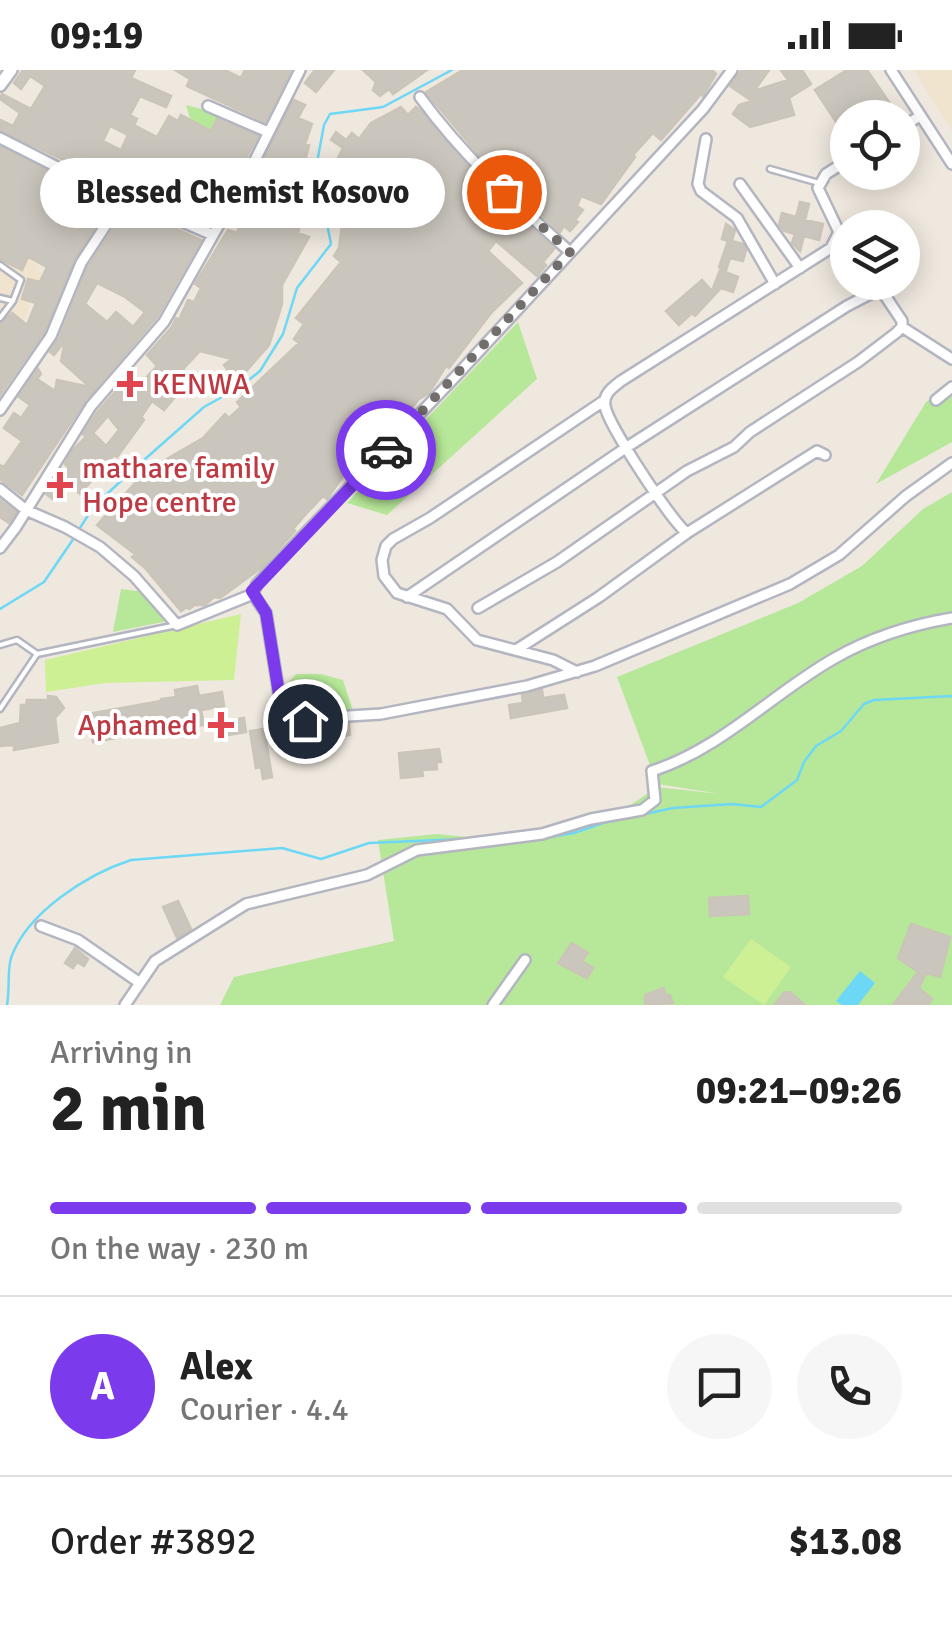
<!DOCTYPE html>
<meta charset="utf-8">
<style>
body{margin:0;font-family:Signika,sans-serif;background:#f6f6f6;color:#222;height:100vh;display:flex;flex-direction:column;font-size:38px;white-space:nowrap}
*{box-sizing:border-box;margin:0}
p{font-size:32px;color:#767676}
.icon{flex:none;width:55px;height:55px;fill:none;stroke:currentColor;stroke-width:2;stroke-linecap:round;stroke-linejoin:round}
.map{position:relative;height:935px;overflow:hidden}
.details{display:flex;flex-direction:column;background:#fff;flex:1}
.details>*{flex:none}
.controls{position:absolute;left:830px;top:30px;display:grid;gap:20px}
.controls a{display:grid;place-items:center;width:90px;height:90px;border-radius:50%;background:#fff;box-shadow:0 5px 25px #0003;font-size:50px}
.pin{position:absolute;display:grid;place-items:center;width:85px;height:85px;color:#fff;margin:-42px;border:5px solid #fff;border-radius:50%;box-shadow:0 2px 10px #0007}
.courier{position:absolute;display:grid;place-items:center;width:100px;height:100px;margin:-50px;border:8px solid #7c3aed;border-radius:50%;background:#fff;color:#222;box-shadow:0 2px 12px #0007}
.bubble{position:absolute;height:70px;border-radius:35px;background:#fff;box-shadow:0 5px 25px #0003;font-size:32px;font-weight:800;line-height:70px;text-align:center}
.overview em{font-style:normal;font-weight:800}
.overview div{display:flex;flex-direction:column-reverse}
.overview{display:flex;align-items:center;justify-content:space-between;height:170px;padding:0 50px}
h1{font-size:65px;font-weight:800;line-height:75px}
.bar{display:grid;grid-template-columns:repeat(4,1fr);gap:15px 10px;align-content:center;height:120px;padding:0 50px}
.bar i{height:12px;border-radius:8px;background:#e0e0e0}
.bar .selected{background:#7c3aed}
.bar p{grid-column:span 4}
.line{display:flex;align-items:center;gap:25px;padding:0 50px;border-top:2px solid #e0e0e0}
.line div{flex:1}
.round{display:grid;place-items:center;flex:none;width:105px;height:105px;border-radius:52px;background:#f6f6f6}
.status{display:flex;justify-content:space-between;align-items:center;height:70px;padding:0 50px;background:#fff;direction:ltr}
.status svg{height:28px;fill:currentColor}
.map>svg:first-child{display:block}
.education{fill:#f1e4ce}
.green{fill:#b7e899}
.pitch{fill:#cdf094}
.water{fill:#6dd8f6}
.lines{fill:none;stroke-linecap:round;stroke-linejoin:round}
.stream{stroke:#6dd8f6;stroke-width:2.5}
.building{fill:#cbc6bd;stroke:#cbc4b8;stroke-width:2.5;fill-rule:evenodd}
.service-casing{stroke:#b3b6c1;stroke-width:9}
.minor-casing{stroke:#b3b6c1;stroke-width:14}
.secondary-casing{stroke:#b3b6c1;stroke-width:16}
.service{stroke:#fff;stroke-width:4}
.minor{stroke:#fff;stroke-width:9}
.secondary{stroke:#fff;stroke-width:11}
.done{stroke:#716e6b;stroke-width:10;stroke-dasharray:0 18}
.route{stroke:#7c3aed;stroke-width:12}
.health-dot{fill:#e0444e;stroke:#fff;stroke-width:4}
.labels{text-anchor:middle;stroke-width:8;stroke-linejoin:round;paint-order:stroke}
.health-label{font-size:30px;fill:#be3a42;stroke:#fff;text-anchor:start}
</style>
<div class="status"><b>09:19</b><svg viewBox="0 0 49 12"><path d="M0 12V9h3v3zM5 12V6h3v6zM10 12V3h3v9zM15 12V0h3v12zM26 1h20v11H26zM47 4h2v5h-2z"/></svg></div>
<div class="map">
<svg width="952" height="935" viewBox="0 0 952 935">
<rect width="100%" height="100%" fill="#efe8df"/>
<path class="education" d="M914 0H952V62Z
M0 175 37 194 42 205 16 273 0 291Z"/>
<path class="green" d="M186 35 221 44 211 60 191 52Z
M518 252 537 309 387 445 347 433Z
M952 313V372L876 414 926 332Z
M952 422V935H220L234 907 394 871 378 770 437 764 498 770 531 764 629 736 657 717 721 724 657 714 617 607 798 533 862 496 923 439Z
M121 519 146 522 168 551 113 562Z
M296 604H321L343 610 353 641 306 647 283 629 288 613Z"/>
<path class="pitch" d="M241 544 234 610 105 613 46 622 45 590Z
M751 869 791 897 764 935 723 907Z"/>
<path class="water" d="M860 901 875 913 858 935H842L836 931Z"/>
<g class="lines">
<path class="stream" d="M78 461 94 436 136 397 204 337 240 317 260 301 283 264 297 218 331 174 316 98 324 55 330 44 383 37 452 0
M0 539 44 512 74 468
M544 768 574 763 603 753 673 738 732 734 761 737 797 710 804 692 816 676 841 661 864 634 874 630 952 626
M495 774 512 772
M7 935C10 920 7 902 11 888 27 842 88 804 131 790L282 778 321 789 369 773 462 769"/>
</g>
<path class="building" d="M23 0H135L131 8 171 26 166 37 140 26 130 45 137 49 134 55 157 67 169 46 178 51 181 45 211 61 217 49 258 66 209 154 190 146 191 143 179 139 177 135 138 118 109 111 0 60V50L13 56 20 43 0 29 2 24 31 39 45 16 30 6 21 19 14 13ZM110 56 128 65 121 80 103 71ZM216 90 235 100 227 115 208 105Z
M175 0H225L241 8 245 0H291L265 52 187 16 190 9Z
M315 0H334L316 22 305 13Z
M363 0H427L393 24 389 19 380 26 373 20 376 12Z
M463 0H712L716 4 703 26 701 24 661 70 653 63 633 85 635 87 601 134 581 126 577 136 583 140 575 150 578 152 570 161 564 156 560 162 478 84 426 22Z
M742 0H769L754 21 788 10 781 0H802L811 14 789 28 794 45 750 57 733 44 739 35 752 31 730 16Z
M847 0H867L895 41 884 48H848V70L815 20Z
M294 30 305 35 298 48 312 54 305 74 309 75 301 108 310 109V114L315 115 318 138 312 152 301 149 298 163 309 167 282 215V234L269 275 241 307 235 299 230 303 224 295 232 289 200 281 183 299 192 307 164 340 152 331 141 347 144 350 117 387 114 385 80 424 69 413 54 430 46 424 68 397 65 394 73 380 86 367 83 364 98 341 131 304 142 312 157 296 147 285 172 257 176 248 179 250 188 230 194 232 201 218 195 214 228 160 237 163 246 141 238 137ZM108 346 119 360 106 376 93 363Z
M401 37 408 45 416 37 421 41 485 114 554 179 543 192 546 195 537 206 496 171 488 181 522 213 491 243 449 298 446 296 429 323 419 329 397 356 389 361 386 358 360 392 346 402 327 429 323 426 305 445 293 459 295 461 261 498 220 528 214 527 205 535H195L189 539 187 537 181 541 145 498 132 487 135 484 97 455 146 401 203 368 225 344 229 348 241 337 237 332 299 273 294 269 304 254 296 248 341 192 334 186 339 178 344 141 349 142 355 116 331 102 343 78 331 70 336 62 346 70 352 63 359 69 371 53Z
M0 77 112 130 74 190 44 262 0 325V254L12 243 27 255 36 233 22 229 28 209 40 212 47 197 28 187 22 200 0 189Z
M800 132 809 134 805 150 823 154 819 170 804 166 800 181 792 173 795 164 784 161 779 155 782 143 796 147Z
M128 137 201 170 157 247 85 331 22 425 0 409V395L4 397 22 371 4 358 14 343 21 348 30 335 19 327 38 299 41 304 37 309 55 321 57 310 90 317 61 291 65 271 54 285 50 282 59 269 88 197ZM97 213 125 227 145 242 133 257 116 242 107 252 85 234Z
M726 154 735 160 732 171 743 174 746 180 743 191 730 188 726 200 719 197 728 171 722 169Z
M720 200 738 207 733 222 721 218 695 246 692 243 679 255 666 241 702 210 712 221Z
M0 430 16 442 9 453 0 447Z
M197 616 199 626 222 622 224 636 201 640 204 655 164 660 162 644 147 646 150 662 93 672 88 644 161 631V629L176 627 175 620Z
M542 620 543 628 564 625 567 638 511 648 509 635 523 633 522 625Z
M48 626 56 627 64 638 55 648 58 672 14 680V675L0 676V658L20 653 21 635H26L27 630H48Z
M244 648 246 662 228 665 226 651Z
M349 654 350 665 324 668 323 656Z
M264 659 272 707 263 709 261 697 256 698 250 661Z
M439 679 441 692H436L437 699 422 700 423 706 401 708 399 683Z
M748 826 749 844 710 846 709 828Z
M178 831 191 859 177 868 163 837Z
M911 854 950 867 940 907 926 903 919 918 932 929 928 935H893L918 902 898 888Z
M572 873 588 883 582 891 593 898 587 908 558 893Z
M75 878 88 889 84 896 77 892 73 898 65 893Z
M664 918 665 925H670L673 933 645 935V925Z
M790 922 805 935H774L784 923Z"/>
<g class="lines">
<defs>
<path id="service" d="M770 99 819 113
M0 195 21 210 13 231 0 248
M0 228 13 231
M0 575 17 570 37 584
M0 639 37 584 172 556"/>
<path id="minor" d="M891 0 952 94
M420 27C463 86 516 134 570 182
M208 36 268 62
M902 57 920 46
M0 68 61 99 213 165
M706 69 698 114 701 121 737 148 775 214
M740 114 800 198
M902 257 952 289
M936 330 952 317
M0 340 51 266 81 193 125 126
M825 385 817 381 687 463C672 452 608 355 605 336 603 324 612 318 621 311L831 178 839 162 818 118 826 104 848 90
M0 419 26 440 65 457 100 477 134 506 177 555 253 524 257 514 457 305 703 39 732 0
M0 478 16 457 91 336 164 252 251 98 300 0
M253 524 266 543 280 630 301 649 381 644 527 616 595 596 790 514 839 485 906 426 952 393
M407 527 627 377 847 236 880 219
M478 538 557 492 687 401 734 377 750 362 858 292 896 263 902 257V251L876 212
M516 580 599 527 687 463
M577 602 553 590 477 570 447 539 397 523 384 506 382 490 386 476 393 469 430 448 605 330
M41 856 78 870 140 913
M125 935 155 891 246 834 367 805 417 780 542 764 591 749 642 740 655 730 652 701C721 679 773 623 835 588 872 567 911 555 952 548
M493 935 525 890"/>
<path id="secondary" d="M0 15 11 0"/>
</defs>
<use href="#service" class="service-casing"/>
<use href="#minor" class="minor-casing"/>
<use href="#secondary" class="secondary-casing"/>
<use href="#service" class="service"/>
<use href="#minor" class="minor"/>
<use href="#secondary" class="secondary"/>
</g>
<g class="lines">
<path class="done" d="M386 380 570 182 504 122"/>
<path class="route" d="M305 651 280 630 266 543 252 521 386 380"/>
</g>
<g class="health-dot">
<path d="M125 299h10v10h10v10h-10v10h-10v-10h-10v-10h10z"/>
<path d="M55 400h10v10h10v10h-10v10h-10v-10h-10v-10h10z"/>
<path d="M216 640h10v10h10v10h-10v10h-10v-10h-10v-10h10z"/>
</g>
<g class="labels">
<g class="health-label">
<text x="152" y="324">KENWA</text>
<text x="82" y="408">mathare family<tspan x="82" dy="34">Hope centre</tspan></text>
<text x="198" y="665" text-anchor="end">Aphamed</text>
</g>
</g>
</svg>
<div class="controls">
<a><svg class="icon" aria-label="locate" viewBox="0 0 24 24"><circle cx="12" cy="12" r="6"/><path d="M12 2v4M12 18v4M2 12h4M18 12h4"/></svg></a>
<a><svg class="icon" aria-label="layers" viewBox="0 0 24 24"><path d="M12 4l9 5-9 5-9-5zM3 14l9 5 9-5"/></svg></a>
</div>
<div class="pin" style="left:504px;top:122px;background:#ea580c"><svg class="icon" aria-label="bag" viewBox="0 0 24 24"><path d="M5 8h14l-1 12H6zM9 8a3 3 0 0 1 6 0"/></svg></div>
<div class="pin" style="left:305px;top:651px;background:#1f2937"><svg class="icon" aria-label="home" viewBox="0 0 24 24"><path d="M3 11l9-7 9 7M6 9v11h12V9"/></svg></div>
<div class="courier" style="left:386px;top:380px"><svg class="icon" aria-label="car" viewBox="0 0 24 24"><path d="M5 17H2v-5l4-1 3-4h7l3 4 3 1v5h-3M9 17h6M6 11h13"/><circle cx="7" cy="17" r="2"/><circle cx="17" cy="17" r="2"/></svg></div>
<div class="bubble" style="left:40px;top:88px;width:405px">Blessed Chemist Kosovo</div>
</div>
<section class="details">
<div class="overview"><div><h1>2 min</h1><p>Arriving in</p></div><em>09:21–09:26</em></div>
<div class="bar"><i class="selected"></i><i class="selected"></i><i class="selected"></i><i></i><p>On the way · 230 m</p></div>
<div class="line" style="height:180px"><b class="round" style="background:#7c3aed;color:#fff">A</b><div><b>Alex</b><p>Courier · 4.4</p></div><a class="round"><svg class="icon" aria-label="chat" viewBox="0 0 24 24"><path d="M4 5h16v11H9l-5 4z"/></svg></a><a class="round"><svg class="icon" aria-label="phone" viewBox="0 0 24 24"><path d="M5 4h4l2 5-3 2q2 4 5 5l2-3 5 2v4C11 20 4 13 5 4z"/></svg></a></div>
<div class="line" style="height:130px"><div>Order #3892</div><b>$13.08</b></div>
</section>
